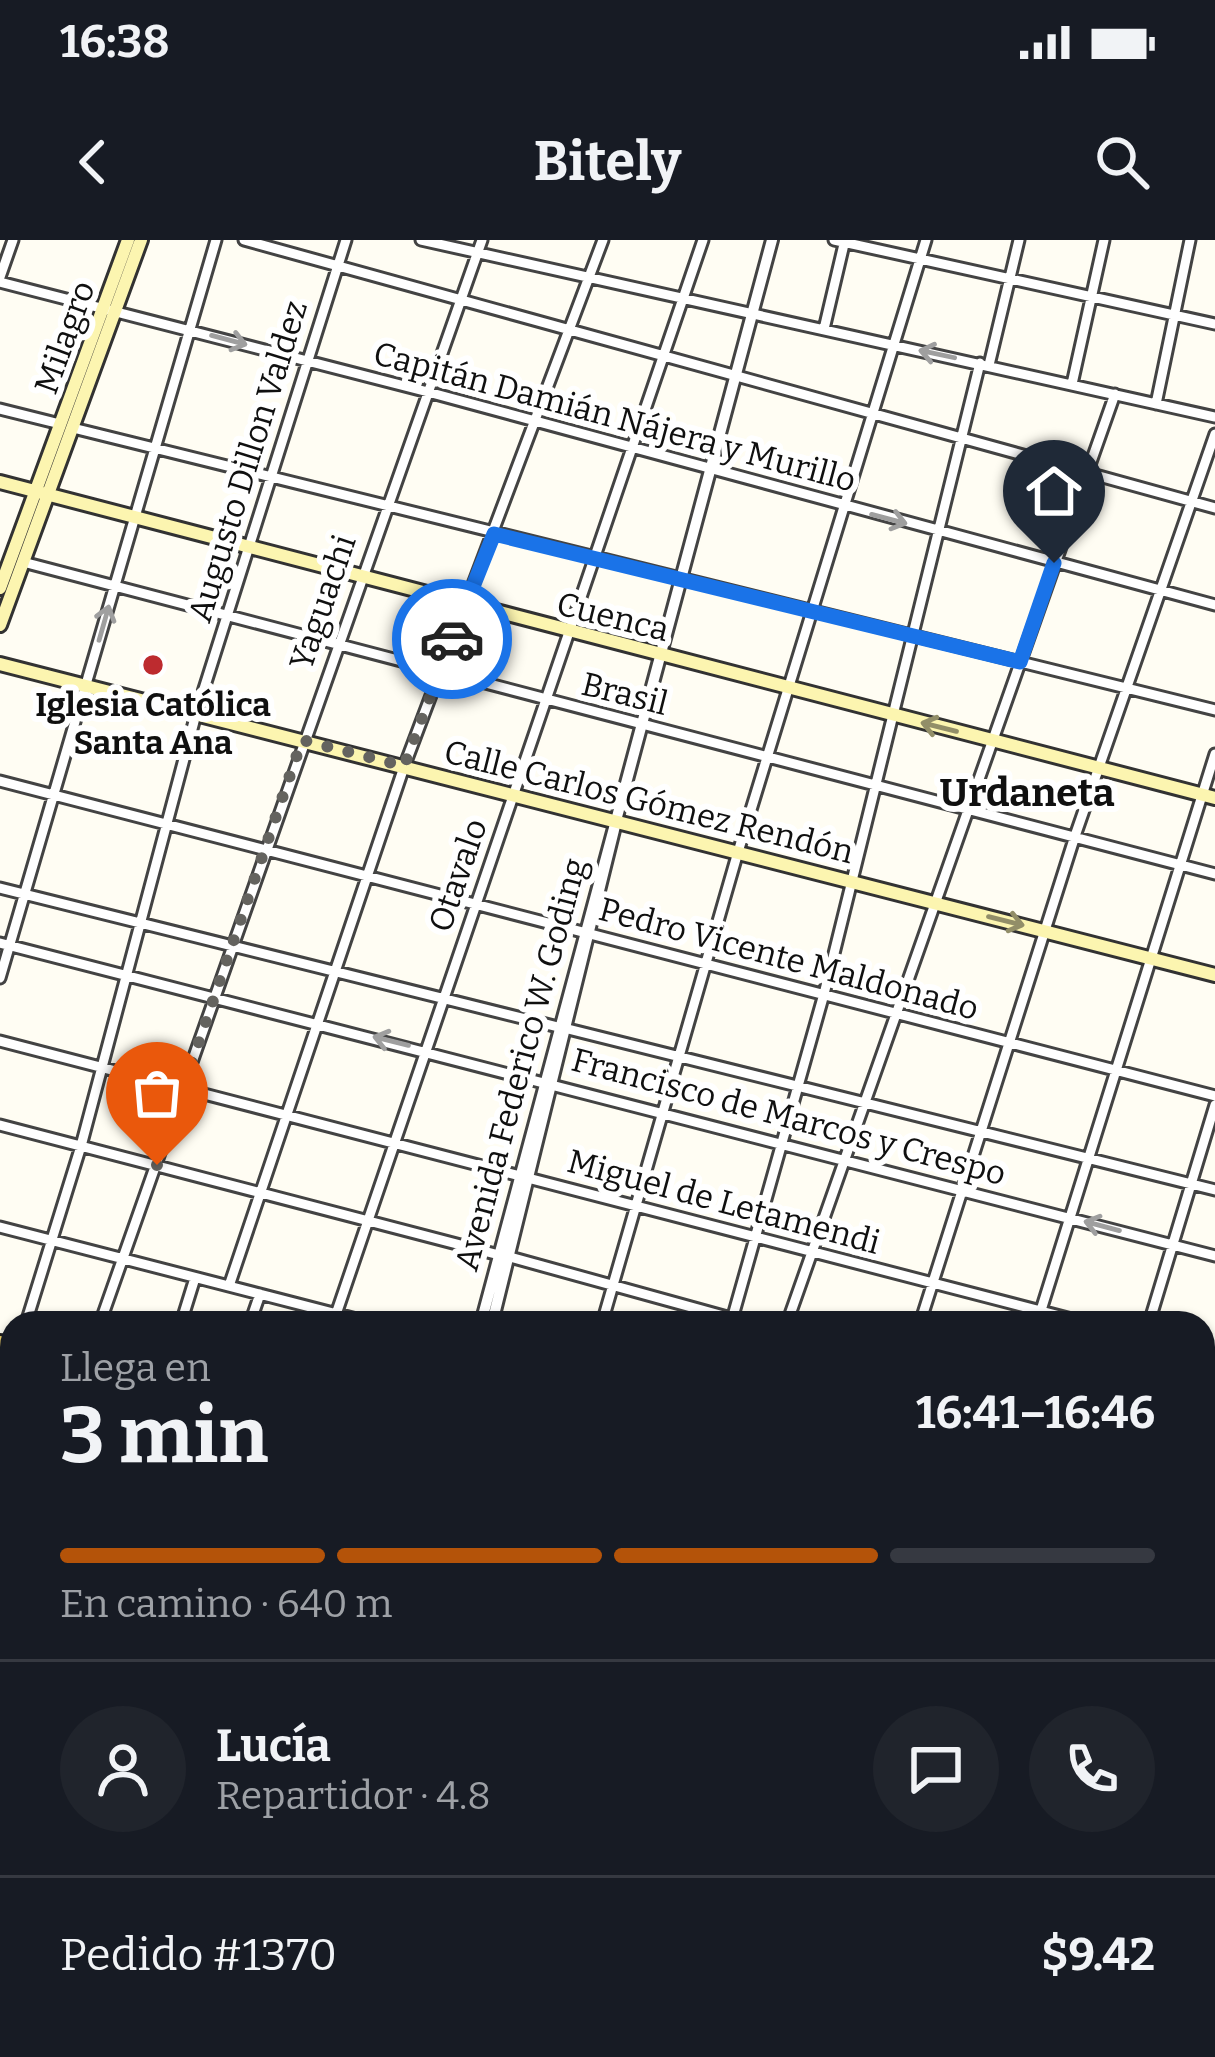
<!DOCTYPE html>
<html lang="es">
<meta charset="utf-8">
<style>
body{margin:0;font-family:Bitter,serif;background:#20242c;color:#f1f3f6;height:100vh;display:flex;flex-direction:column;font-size:45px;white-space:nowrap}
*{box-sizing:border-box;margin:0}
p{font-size:39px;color:#9ea1a6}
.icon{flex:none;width:66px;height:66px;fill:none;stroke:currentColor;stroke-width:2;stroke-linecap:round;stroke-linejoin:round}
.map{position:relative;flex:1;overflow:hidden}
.panel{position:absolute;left:0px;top:1071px;width:1215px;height:747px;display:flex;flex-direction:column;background:#171b24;border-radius:36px 36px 0 0;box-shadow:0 3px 9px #0004}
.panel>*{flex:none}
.pin{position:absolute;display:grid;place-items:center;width:102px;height:102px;color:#fff;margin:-123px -51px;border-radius:50% 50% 50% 0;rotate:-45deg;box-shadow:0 0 12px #0007}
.pin .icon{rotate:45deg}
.courier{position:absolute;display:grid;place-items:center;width:120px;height:120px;margin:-60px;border:9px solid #1a73e8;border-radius:50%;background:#fff;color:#222;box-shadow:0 3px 15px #0007}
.headline em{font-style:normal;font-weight:700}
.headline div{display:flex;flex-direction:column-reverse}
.headline{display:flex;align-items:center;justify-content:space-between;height:204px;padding:0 60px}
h1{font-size:78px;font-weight:700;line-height:90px}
.bar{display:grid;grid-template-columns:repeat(4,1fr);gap:18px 12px;align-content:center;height:144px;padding:0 60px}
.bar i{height:15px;border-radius:9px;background:#363941}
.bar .selected{background:#b45309}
.bar p{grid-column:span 4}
.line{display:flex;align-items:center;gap:30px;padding:0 60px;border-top:3px solid #363941}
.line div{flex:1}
.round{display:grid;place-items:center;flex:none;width:126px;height:126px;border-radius:63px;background:#20242c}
.status{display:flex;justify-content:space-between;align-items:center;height:84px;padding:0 60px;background:#171b24;direction:ltr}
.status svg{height:33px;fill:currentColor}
header{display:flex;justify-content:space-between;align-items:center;height:156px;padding:0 60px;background:#171b24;font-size:54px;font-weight:700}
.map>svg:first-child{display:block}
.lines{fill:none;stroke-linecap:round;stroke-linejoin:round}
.minor-casing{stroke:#434343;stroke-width:15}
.tertiary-casing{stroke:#434343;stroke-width:16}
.secondary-casing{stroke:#323232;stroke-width:18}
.primary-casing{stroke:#212121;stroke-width:20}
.minor{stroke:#fff;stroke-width:9}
.tertiary{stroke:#fff;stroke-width:10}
.secondary{stroke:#fcf5b0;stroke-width:12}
.primary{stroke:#f4d66d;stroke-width:14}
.oneway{stroke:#9f9f9f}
.oneway2{stroke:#928e68}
.done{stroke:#64635f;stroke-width:12;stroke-dasharray:0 21.6}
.route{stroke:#1a73e8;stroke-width:15}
.poi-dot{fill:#bd2b2f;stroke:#fff;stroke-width:4.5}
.labels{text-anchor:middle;stroke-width:12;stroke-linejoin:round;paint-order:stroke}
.street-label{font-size:33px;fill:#101010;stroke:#fff}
.poi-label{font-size:33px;font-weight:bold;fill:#101010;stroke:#fff}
.quarter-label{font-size:39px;font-weight:bold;fill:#101010;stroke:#fff}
</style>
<div class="status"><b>16:38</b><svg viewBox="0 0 49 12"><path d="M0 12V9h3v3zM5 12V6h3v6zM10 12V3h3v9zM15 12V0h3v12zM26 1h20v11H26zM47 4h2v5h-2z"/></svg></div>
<header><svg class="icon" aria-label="back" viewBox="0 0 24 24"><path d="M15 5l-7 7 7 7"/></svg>Bitely<svg class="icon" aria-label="search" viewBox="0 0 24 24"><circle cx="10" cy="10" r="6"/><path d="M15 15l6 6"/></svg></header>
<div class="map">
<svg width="1215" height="1817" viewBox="0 0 1215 1817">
<rect width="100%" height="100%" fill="#fffdf3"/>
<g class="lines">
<defs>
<path id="minor" d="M244 0 1215 268
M421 0 1215 177
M834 0 1215 84
M0 37 13 0
M0 42 428 152 1215 365
M824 89 845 0
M989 125 1019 0
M1072 144 1104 0
M1156 164 1190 0
M0 169 60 184
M73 188 1215 470
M23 322 1215 634
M0 541 1215 856
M0 648 558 787
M0 703 1215 1016
M0 738 216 0
M568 789 1215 950
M0 801 1087 1083
M0 885 499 1015
M0 987 372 1083
M510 1017 749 1083
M229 1046 404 527 603 0
M26 1083 81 906 196 474 346 0
M100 1083 482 0
M181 1083 195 1038
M250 1083 260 1054
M333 1083 703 0
M602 1083 738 612 926 0
M731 1083 824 754 980 123
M787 1083 1115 154
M920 1083 1075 596 1215 194
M1037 1083 1215 514
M1149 1083 1215 865
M1203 1114 1215 1117
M0 1171 12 1134
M1203 1208 1215 1211
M0 1312 12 1315
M1203 1314 1215 1274
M0 1369 12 1333
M1203 1392 1215 1395
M0 1395 12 1398
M0 1464 12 1465
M0 1522 12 1523
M1203 1637 1215 1640
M7 1690 12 1649
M1203 1752 1215 1709
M0 1765 12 1766
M354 1806 420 1817
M811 1806 844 1817
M1125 1806 1164 1817
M0 1817H1
M427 1817 432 1806
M515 1817 516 1806
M544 1817 545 1806
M592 1817 593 1806
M634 1817 635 1806
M707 1817 710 1806
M917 1817 921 1806
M1059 1817 1062 1806
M1185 1817 1188 1806"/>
<path id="tertiary" d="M481 1083 772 0
M492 1083 615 586
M0 1221 12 1224
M315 1817 316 1806
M327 1817 329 1806"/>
<path id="secondary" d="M0 242 1215 558
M0 348 128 0
M0 385 141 0
M0 424 1215 735"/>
<path id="primary" d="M0 1103 12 1106
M0 1116 12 1120
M1203 1444 1215 1447
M1203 1551 1215 1555"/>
</defs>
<use href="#minor" class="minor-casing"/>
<use href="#tertiary" class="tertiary-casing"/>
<use href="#secondary" class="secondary-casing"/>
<use href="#primary" class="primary-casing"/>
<use href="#minor" class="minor"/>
<use href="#tertiary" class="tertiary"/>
<use href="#secondary" class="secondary"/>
<use href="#primary" class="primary"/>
</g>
<defs><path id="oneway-shaft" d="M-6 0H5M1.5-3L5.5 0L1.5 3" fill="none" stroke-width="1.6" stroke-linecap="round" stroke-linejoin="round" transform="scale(3)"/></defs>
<g class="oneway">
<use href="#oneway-shaft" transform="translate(229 100) rotate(15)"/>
<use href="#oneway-shaft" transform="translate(937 114) rotate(-168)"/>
<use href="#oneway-shaft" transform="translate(889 279) rotate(15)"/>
<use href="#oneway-shaft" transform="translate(104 383) rotate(-74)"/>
<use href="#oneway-shaft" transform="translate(391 801) rotate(-166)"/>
<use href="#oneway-shaft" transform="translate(1102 986) rotate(-165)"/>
</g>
<g class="oneway2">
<use href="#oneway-shaft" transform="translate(939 487) rotate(-166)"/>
<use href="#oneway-shaft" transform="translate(1006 681) rotate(14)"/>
</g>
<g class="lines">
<path class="done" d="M157 925 302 500 404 526 452 399"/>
<path class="route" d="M452 399 494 294 1020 422 1054 323"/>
</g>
<circle class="poi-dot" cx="153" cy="425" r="12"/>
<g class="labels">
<g class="street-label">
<text transform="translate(64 97) rotate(-70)" y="12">Milagro</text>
<text transform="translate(615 176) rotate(15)" y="12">Capitán Damián Nájera y Murillo</text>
<text transform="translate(247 221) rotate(-73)" y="12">Augusto Dillon Valdez</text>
<text transform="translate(322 362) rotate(-71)" y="12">Yaguachi</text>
<text transform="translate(613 376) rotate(14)" y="12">Cuenca</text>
<text transform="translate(625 453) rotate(14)" y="12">Brasil</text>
<text transform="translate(649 561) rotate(14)" y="12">Calle Carlos Gómez Rendón</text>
<text transform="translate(457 635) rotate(-71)" y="12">Otavalo</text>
<text transform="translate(789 718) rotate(15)" y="12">Pedro Vicente Maldonado</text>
<text transform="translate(520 824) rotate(-75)" y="12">Avenida Federico W. Goding</text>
<text transform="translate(789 876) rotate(15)" y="12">Francisco de Marcos y Crespo</text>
<text transform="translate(724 961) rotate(15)" y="12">Miguel de Letamendi</text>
</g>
<g class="poi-label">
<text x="153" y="476">Iglesia Católica<tspan x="153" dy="38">Santa Ana</tspan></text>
</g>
<g class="quarter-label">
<text x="1027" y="566">Urdaneta</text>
</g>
</g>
</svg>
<div class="pin" style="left:157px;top:925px;background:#ea580c"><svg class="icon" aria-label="bag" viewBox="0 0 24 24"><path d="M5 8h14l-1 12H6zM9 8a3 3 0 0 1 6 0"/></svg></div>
<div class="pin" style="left:1054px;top:323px;background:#1f2937"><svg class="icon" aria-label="home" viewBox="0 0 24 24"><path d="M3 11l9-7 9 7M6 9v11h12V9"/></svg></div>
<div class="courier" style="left:452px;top:399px"><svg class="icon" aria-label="car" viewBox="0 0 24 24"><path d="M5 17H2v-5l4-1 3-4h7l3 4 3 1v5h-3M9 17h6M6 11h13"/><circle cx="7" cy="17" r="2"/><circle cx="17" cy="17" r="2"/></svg></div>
<section class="panel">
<div class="headline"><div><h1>3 min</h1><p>Llega en</p></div><em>16:41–16:46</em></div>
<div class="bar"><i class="selected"></i><i class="selected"></i><i class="selected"></i><i></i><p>En camino · 640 m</p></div>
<div class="line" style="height:216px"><a class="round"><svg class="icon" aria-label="person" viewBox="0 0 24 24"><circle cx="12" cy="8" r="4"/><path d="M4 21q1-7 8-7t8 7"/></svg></a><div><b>Lucía</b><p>Repartidor · 4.8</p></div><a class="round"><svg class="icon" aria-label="chat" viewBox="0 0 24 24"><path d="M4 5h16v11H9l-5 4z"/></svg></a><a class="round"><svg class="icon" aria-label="phone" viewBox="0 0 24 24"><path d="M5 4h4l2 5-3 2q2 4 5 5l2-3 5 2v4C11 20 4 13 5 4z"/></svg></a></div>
<div class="line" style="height:156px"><div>Pedido #1370</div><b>$9.42</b></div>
</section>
</div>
